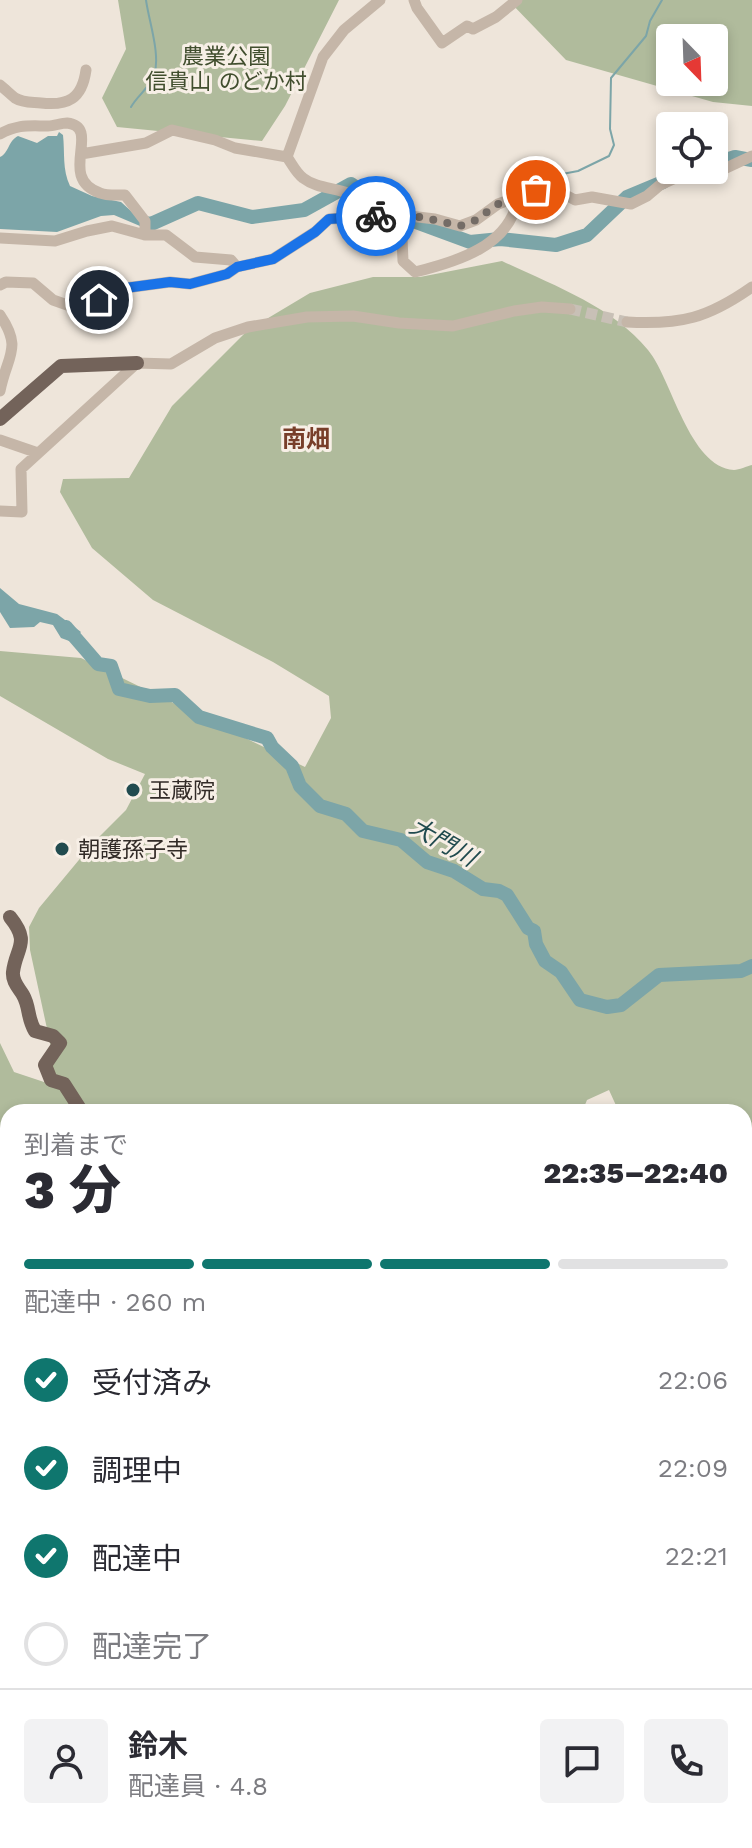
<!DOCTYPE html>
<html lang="ja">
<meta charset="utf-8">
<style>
body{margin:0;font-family:"Work Sans","Noto Sans JP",sans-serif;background:#f2f2f3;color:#2b2b33;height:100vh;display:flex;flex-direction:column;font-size:30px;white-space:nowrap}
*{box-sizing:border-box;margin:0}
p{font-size:26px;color:#7c7c81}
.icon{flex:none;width:44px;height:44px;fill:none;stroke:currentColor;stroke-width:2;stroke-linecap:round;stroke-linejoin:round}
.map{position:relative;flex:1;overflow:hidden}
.details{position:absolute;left:0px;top:1104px;width:752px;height:744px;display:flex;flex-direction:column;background:#fff;border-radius:24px 24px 0 0;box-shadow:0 4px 12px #0003}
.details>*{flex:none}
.needle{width:52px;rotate:157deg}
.controls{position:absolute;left:656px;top:24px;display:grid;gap:16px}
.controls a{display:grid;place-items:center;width:72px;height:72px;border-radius:8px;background:#fff;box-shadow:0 4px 12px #0003;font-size:40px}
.pin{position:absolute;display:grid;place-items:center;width:68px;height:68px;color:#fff;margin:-34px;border:4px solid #fff;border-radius:50%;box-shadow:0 2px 8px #0007}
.courier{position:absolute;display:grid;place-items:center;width:80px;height:80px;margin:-40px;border:6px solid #1a73e8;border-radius:50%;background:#fff;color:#222;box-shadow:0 2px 10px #0007}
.overview em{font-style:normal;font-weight:800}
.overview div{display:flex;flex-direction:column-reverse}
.overview{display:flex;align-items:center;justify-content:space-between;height:136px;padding:0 24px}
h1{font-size:52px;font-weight:800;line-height:60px}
.bar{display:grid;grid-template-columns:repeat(4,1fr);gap:12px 8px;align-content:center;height:96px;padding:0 24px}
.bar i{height:10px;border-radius:6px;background:#e1e1e2}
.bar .current{background:#0f766e}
.bar p{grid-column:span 4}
.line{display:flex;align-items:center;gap:20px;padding:0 24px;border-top:2px solid #e1e1e2}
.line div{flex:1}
.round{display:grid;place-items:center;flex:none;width:84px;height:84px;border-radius:8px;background:#f2f2f3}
ol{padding:0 24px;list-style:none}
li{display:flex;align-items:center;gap:24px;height:88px}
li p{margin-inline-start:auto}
li .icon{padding:8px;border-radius:50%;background:#0f766e;color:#fff;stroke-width:4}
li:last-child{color:#7c7c81}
li i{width:44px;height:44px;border:4px solid #e1e1e2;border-radius:50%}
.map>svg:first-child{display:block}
.green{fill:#b0bb9c;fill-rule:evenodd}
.water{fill:#7ca5a8}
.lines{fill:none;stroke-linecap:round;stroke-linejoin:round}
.stream{stroke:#7ca5a8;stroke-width:2}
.river{stroke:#7ca5a8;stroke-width:14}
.minor-tunnel{stroke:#c8c0b6;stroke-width:11;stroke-dasharray:11 5.5;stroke-linecap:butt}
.minor{stroke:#c5b6a8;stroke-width:11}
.major{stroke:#73635a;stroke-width:14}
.done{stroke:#746c66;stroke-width:8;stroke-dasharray:0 14.4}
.route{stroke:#1a73e8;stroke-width:10}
.poi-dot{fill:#214b4f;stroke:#f7efe6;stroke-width:3}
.labels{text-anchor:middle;stroke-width:6;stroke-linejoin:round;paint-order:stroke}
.park-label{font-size:22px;fill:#414e2e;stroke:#f7efe6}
.poi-label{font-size:22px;fill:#322b27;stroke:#f7efe6;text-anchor:start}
.neighbourhood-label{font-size:24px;font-weight:bold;fill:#783e29;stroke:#f7efe6}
.water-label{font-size:24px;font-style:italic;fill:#214b4f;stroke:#f7efe6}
</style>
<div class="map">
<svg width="752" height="1848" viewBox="0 0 752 1848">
<rect width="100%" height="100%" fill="#eee5da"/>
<path class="green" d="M118 0H339L285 106 262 141 117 127 102 98 126 49Z
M508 0H752V106L713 102 566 60ZM670 38H714V82H670Z
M502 261C552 285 612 306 648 350 672 379 689 467 734 470 739 470 747 466 752 465V1468L744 1470V1112H619L609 1090 587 1100 582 1112H8V1819L0 1825V1043L14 1072 47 1083 54 1061 30 950 29 927 39 908 93 843 126 810 145 774 108 759 0 696V651L81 658 305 767 331 718 329 696 273 662 153 600 92 548 60 492 63 479 129 478 172 406 248 330 310 293 373 277H420Z"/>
<path class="water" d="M59 132 63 135C65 153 62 169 70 186L92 196 121 202 141 220 140 226 114 215 101 216 57 232 0 229V157C9 153 8 141 18 136L37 143 48 136H57Z
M0 588 19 604 57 614 81 632 72 642 61 638 53 625 40 622 34 627 10 628 0 612Z"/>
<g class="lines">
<path class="stream" d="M131 107C137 96 149 88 154 76 161 55 149 22 146 0
M557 175 578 171 609 156 614 145 610 129 611 78 646 36 650 21 662 0"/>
<path class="river" d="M714 164 735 157 752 160
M146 223 151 224 198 203 252 217 304 210 351 184 394 214 470 242 500 239 556 245 587 235 627 197 663 182
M66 627 98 664 111 666 119 689 150 696 175 695 199 717 267 738 272 747 292 766 300 786 320 806 346 814 363 831 401 840 427 862 454 871 483 889 499 891 507 895 528 928 534 931 536 944 545 961 561 972 580 1000 607 1007 621 1005 659 975 741 971 752 966"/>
<path class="minor-tunnel" d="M570 309 627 322"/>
<path class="minor" d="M414 0 417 8 442 43 467 26 473 29 496 17 517 0
M0 85C5 89 10 94 15 98 23 103 32 102 41 103 68 106 82 99 86 70
M0 134C18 124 29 126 48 126 54 126 61 123 67 123 103 127 56 178 100 193 107 196 117 195 125 195L145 221V235
M81 154 146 143 172 130 215 140 235 148 287 157C292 164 296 173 303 178 325 195 357 182 369 216
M287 157 323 57 344 30 380 0
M709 170 724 169 752 156
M401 215 403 261 415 272C456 262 511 246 518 197
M0 238 55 241 87 231 112 226 145 235H166L195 257 231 260 237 267
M0 285 6 282 33 283 53 300 70 306H85L118 289 170 282 190 284 227 274 237 267 273 259 315 232 329 219 401 215 435 219 460 226 476 220 498 204 536 190H556L575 200 592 197 631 204 647 196 660 185 693 170
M0 315C23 349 7 355 0 391
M627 322C681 325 708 318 752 287
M0 440 38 453
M0 511 22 512 21 469 137 363 171 364 215 338 248 327 307 317 353 316 399 323 453 326 514 311 542 307 570 309
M744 1648 752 1623
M0 1784 8 1779
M547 1840 550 1848
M86 1848 87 1840
M634 1848V1840"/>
<path class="major" d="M0 419 61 366 137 363
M10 917C31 943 16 947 13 972 12 982 19 988 23 995 30 1007 27 1018 35 1031L53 1036 60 1043 45 1065 51 1080 64 1084 82 1112
M0 1173 8 1169
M0 1445 8 1449
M0 1673 8 1670"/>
</g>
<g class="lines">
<path class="done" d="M376 216 421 217 460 226 476 220 498 204 536 190"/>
<path class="route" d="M99 300 118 289 170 282 190 284 227 274 237 267 273 259 315 232 329 219 376 216"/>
</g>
<g class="poi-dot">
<circle cx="133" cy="790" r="8"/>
<circle cx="62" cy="849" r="8"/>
</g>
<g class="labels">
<g class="park-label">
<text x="226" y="64">農業公園<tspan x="226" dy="25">信貴山 のどか村</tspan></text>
</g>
<g class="poi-label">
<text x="149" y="798">玉蔵院</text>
<text x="78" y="857">朝護孫子寺</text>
</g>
<g class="neighbourhood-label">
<text x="306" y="447">南畑</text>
</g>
<g class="water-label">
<text transform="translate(443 842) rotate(30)" y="8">大門川</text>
</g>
</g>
</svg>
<div class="controls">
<a><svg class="needle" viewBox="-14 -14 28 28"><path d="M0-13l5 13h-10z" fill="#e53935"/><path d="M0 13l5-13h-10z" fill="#7c7c81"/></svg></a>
<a><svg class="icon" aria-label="locate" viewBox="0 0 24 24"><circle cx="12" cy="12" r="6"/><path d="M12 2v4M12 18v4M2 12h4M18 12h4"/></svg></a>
</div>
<div class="pin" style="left:536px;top:190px;background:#ea580c"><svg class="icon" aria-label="bag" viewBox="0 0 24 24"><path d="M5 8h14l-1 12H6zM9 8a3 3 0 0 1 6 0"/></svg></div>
<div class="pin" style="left:99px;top:300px;background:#1f2937"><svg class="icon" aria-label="home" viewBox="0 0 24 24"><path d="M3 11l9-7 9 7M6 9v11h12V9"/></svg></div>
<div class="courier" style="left:376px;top:216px"><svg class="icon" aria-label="bike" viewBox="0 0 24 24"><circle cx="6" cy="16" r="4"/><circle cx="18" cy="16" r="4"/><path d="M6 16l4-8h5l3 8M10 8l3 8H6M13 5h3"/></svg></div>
<section class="details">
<div class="overview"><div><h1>3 分</h1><p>到着まで</p></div><em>22:35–22:40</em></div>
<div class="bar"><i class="current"></i><i class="current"></i><i class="current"></i><i></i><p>配達中 · 260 m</p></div>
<ol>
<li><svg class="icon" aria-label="check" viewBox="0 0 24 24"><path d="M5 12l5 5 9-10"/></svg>受付済み<p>22:06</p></li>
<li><svg class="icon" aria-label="check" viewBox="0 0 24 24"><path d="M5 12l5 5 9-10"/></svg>調理中<p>22:09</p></li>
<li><svg class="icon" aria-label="check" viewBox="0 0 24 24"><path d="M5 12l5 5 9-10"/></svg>配達中<p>22:21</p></li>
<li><i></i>配達完了</li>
</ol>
<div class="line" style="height:144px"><a class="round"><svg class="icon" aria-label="person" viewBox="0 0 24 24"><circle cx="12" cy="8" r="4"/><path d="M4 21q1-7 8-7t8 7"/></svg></a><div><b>鈴木</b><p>配達員 · 4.8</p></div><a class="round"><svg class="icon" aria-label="chat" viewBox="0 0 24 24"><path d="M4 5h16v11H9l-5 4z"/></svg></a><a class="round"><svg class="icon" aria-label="phone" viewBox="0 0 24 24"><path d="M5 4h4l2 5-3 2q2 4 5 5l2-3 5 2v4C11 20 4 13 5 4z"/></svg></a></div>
</section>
</div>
